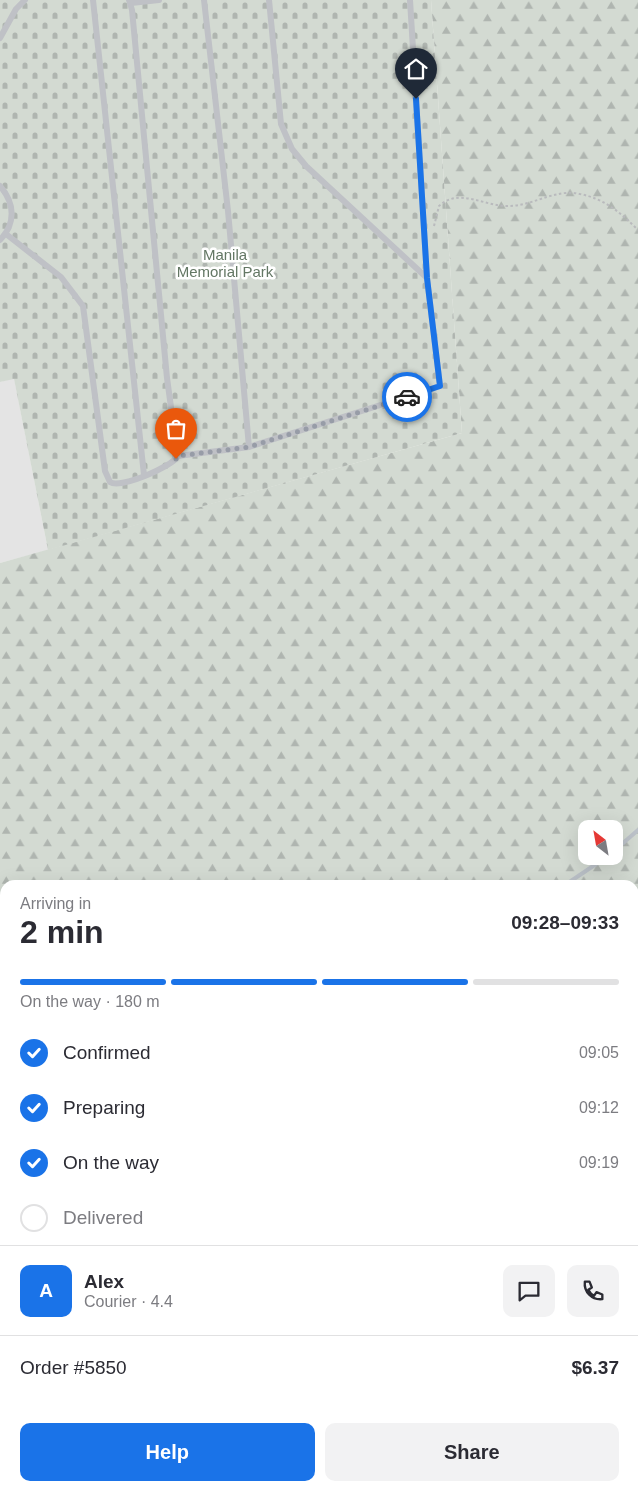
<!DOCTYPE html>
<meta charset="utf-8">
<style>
body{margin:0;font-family:Helvetica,sans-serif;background:#f2f2f3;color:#2b2b33;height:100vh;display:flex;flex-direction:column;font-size:19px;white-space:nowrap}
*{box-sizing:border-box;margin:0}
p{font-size:16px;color:#7c7c81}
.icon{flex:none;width:28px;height:28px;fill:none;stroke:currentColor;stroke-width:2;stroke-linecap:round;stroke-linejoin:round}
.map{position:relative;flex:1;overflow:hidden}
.sheet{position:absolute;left:0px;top:880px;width:639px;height:611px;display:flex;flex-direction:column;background:#fff;border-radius:15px 15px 0 0;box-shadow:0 5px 20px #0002}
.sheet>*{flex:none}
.needle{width:32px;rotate:329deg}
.tools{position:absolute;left:578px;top:820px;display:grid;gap:10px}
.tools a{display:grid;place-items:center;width:45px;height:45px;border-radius:10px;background:#fff;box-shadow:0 5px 20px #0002;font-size:25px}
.pin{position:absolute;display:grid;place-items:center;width:42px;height:42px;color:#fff;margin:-51px -21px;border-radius:50% 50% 50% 0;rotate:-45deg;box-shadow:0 0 5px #0007}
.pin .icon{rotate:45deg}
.courier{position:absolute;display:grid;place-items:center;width:50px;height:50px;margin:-25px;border:4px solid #1a73e8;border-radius:50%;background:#fff;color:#222;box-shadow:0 1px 6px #0007}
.summary em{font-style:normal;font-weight:600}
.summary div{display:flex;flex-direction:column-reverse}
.summary{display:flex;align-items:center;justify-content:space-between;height:85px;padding:0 20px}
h1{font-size:32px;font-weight:600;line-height:38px}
.bar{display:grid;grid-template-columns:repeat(4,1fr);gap:8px 5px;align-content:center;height:60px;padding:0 20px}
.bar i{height:6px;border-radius:4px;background:#e1e1e2}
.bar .selected{background:#1a73e8}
.bar p{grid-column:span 4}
.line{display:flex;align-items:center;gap:12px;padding:0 20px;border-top:1px solid #e1e1e2}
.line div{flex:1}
.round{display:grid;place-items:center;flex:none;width:52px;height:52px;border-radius:10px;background:#f2f2f3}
ol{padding:0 20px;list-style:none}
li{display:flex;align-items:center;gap:15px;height:55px}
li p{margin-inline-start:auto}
li .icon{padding:5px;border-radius:50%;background:#1a73e8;color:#fff;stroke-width:4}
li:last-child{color:#7c7c81}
li i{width:28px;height:28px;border:2px solid #e1e1e2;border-radius:50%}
.action{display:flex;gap:10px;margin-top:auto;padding:10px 20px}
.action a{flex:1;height:58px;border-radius:10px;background:#1a73e8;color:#fff;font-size:20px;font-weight:600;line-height:58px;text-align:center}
.action a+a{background:#f2f2f3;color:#2b2b33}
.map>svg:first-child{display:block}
.built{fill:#e4e4e4}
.forest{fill:url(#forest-firs);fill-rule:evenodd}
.cemetery{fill:url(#cemetery-stones)}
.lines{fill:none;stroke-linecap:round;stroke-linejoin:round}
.stream{stroke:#bcc2c9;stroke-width:4}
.path{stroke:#b9babd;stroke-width:2;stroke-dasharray:2.5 2.5;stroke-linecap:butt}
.lane{stroke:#bfc1c6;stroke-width:6}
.secondary{stroke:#d4d6db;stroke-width:18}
.done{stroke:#979ca7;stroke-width:5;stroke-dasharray:0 9}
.route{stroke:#1a73e8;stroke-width:6}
.labels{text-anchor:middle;stroke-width:5;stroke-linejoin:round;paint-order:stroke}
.park-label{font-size:15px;fill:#637764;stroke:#fff}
</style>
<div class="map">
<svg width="638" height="1491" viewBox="0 0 638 1491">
<defs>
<pattern id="forest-firs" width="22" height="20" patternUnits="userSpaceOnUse" patternTransform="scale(1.25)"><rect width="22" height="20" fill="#d3dad2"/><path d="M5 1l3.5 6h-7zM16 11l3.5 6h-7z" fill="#afb5b0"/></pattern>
<pattern id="cemetery-stones" width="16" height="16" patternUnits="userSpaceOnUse" patternTransform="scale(1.25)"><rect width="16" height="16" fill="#d3dad2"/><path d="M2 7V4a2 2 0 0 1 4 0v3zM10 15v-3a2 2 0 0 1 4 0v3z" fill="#afb5b0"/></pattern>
</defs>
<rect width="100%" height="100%" fill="#f3f4f0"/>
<path class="built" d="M14 378 48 550 0 563V382Z"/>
<path class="forest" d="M431 0H638V1045L634 1046V885H5V1241L0 1242V563L462 433ZM586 829H614V856H586Z
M638 1344V1491L567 1486H634V1348Z
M0 1422 5 1423V1486H200L209 1491H0Z"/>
<path class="cemetery" d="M0 0H431L462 433 48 550 14 379 0 382Z
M638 1045V1344L634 1347V1046Z"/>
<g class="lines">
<path class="stream" d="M614 851 638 830
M565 885 608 856"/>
<path class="path" d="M434 226 439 206C459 187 485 207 509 206 533 206 556 188 580 194 605 199 621 213 638 230
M356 1491 358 1486"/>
<path class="lane" d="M93 0 144 475
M204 0 228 211 249 447
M269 0 281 124 292 149 306 166 427 278
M131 3 159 0
M0 38 16 9 25 0
M0 186C15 203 16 224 0 240
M6 234 61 277 83 306 105 471 110 482C120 489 172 467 178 456L177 451 167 378 132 10 129 0
M178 456 249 447 440 386 427 278 410 0
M634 1077 638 1075
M634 1101 638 1104
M634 1247 638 1237
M634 1282 638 1303
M634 1327 638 1326"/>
<path class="secondary" d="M0 1366 5 1367
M423 1486 438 1491"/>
</g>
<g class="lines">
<path class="done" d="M176 459 178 456 249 447 407 397"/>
<path class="route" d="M407 397 440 386 427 278 416 99"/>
</g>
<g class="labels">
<g class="park-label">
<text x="225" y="260">Manila<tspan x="225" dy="17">Memorial Park</tspan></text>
</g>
</g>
</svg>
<div class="tools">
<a><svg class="needle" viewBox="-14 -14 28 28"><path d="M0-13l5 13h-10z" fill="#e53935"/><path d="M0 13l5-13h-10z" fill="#7c7c81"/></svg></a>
</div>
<div class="pin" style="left:176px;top:459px;background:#ea580c"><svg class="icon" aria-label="bag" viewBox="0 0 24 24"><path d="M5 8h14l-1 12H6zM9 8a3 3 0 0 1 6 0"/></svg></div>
<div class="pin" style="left:416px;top:99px;background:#1f2937"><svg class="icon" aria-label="home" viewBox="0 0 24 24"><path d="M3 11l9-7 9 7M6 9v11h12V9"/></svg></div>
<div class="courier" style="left:407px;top:397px"><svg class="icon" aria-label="car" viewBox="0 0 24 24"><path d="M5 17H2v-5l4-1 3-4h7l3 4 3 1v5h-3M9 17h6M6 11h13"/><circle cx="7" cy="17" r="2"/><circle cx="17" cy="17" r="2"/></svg></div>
<section class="sheet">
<div class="summary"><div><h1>2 min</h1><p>Arriving in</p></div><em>09:28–09:33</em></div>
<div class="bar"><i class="selected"></i><i class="selected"></i><i class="selected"></i><i></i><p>On the way · 180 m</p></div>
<ol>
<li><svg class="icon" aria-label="check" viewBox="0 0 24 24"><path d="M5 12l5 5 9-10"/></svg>Confirmed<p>09:05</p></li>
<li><svg class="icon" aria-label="check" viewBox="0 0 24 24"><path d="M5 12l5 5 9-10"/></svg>Preparing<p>09:12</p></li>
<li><svg class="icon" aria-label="check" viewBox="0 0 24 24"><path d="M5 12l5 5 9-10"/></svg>On the way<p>09:19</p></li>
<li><i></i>Delivered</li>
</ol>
<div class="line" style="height:90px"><b class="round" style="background:#1a73e8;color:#fff">A</b><div><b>Alex</b><p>Courier · 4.4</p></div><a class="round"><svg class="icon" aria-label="chat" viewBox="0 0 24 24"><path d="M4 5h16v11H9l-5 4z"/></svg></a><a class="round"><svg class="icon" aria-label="phone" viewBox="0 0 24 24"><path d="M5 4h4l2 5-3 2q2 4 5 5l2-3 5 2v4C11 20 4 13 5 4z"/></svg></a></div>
<div class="line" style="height:65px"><div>Order #5850</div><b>$6.37</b></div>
<div class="action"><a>Help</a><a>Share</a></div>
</section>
</div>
